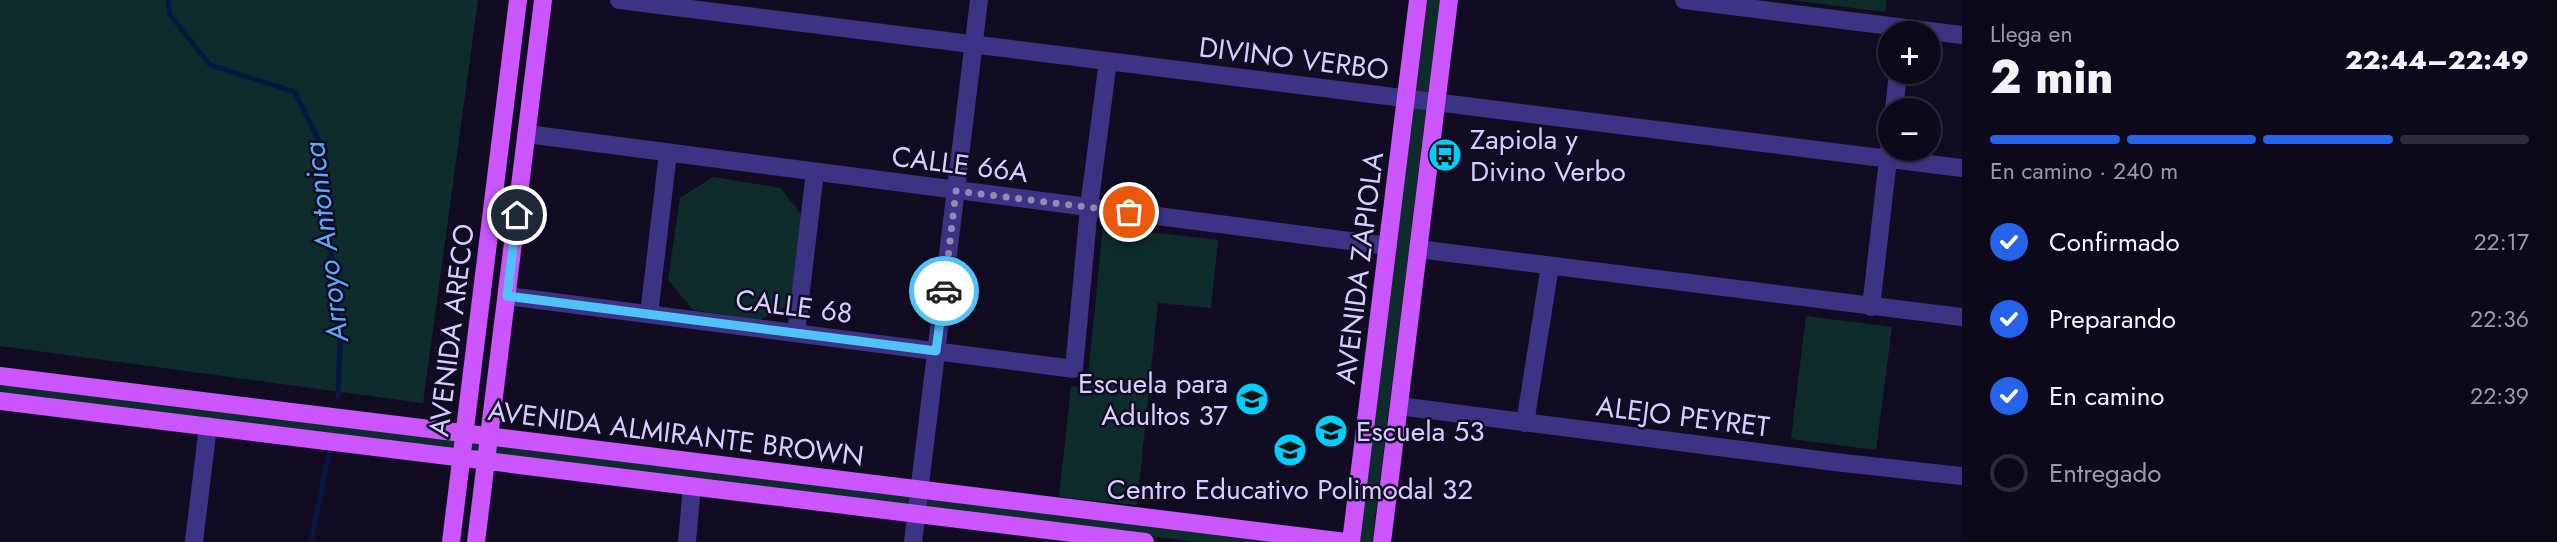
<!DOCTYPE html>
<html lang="es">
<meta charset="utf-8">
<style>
body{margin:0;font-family:Jost,sans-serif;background:#1c1727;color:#f1f3f6;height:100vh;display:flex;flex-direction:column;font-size:26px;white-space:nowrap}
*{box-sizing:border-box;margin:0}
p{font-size:23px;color:#9b9aa2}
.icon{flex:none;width:38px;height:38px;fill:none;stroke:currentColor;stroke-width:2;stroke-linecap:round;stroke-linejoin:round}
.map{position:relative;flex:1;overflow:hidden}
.details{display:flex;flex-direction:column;background:#0e091a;width:595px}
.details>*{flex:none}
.controls{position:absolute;left:1878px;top:21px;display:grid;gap:14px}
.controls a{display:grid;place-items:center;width:63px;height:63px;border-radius:50%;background:#0e091a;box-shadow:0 2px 5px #0004,0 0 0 2px #2e2a39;font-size:35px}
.pin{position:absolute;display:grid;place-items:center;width:60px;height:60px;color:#fff;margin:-30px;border:4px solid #fff;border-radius:50%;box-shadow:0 2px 7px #0007}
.courier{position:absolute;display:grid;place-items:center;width:70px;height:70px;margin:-35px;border:5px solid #4fc3f7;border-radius:50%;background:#fff;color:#222;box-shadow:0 2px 9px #0007}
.overview em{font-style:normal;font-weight:800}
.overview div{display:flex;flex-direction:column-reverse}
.overview{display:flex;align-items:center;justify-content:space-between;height:119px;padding:0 28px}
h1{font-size:46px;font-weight:800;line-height:52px}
.bar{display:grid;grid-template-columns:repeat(4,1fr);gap:10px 7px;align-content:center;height:84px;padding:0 28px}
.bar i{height:9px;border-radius:5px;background:#2e2a39}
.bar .on{background:#2563eb}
.bar p{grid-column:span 4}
ol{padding:0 28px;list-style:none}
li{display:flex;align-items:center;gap:21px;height:77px}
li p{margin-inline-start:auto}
li .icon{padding:7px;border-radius:50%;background:#2563eb;color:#fff;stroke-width:4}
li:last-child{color:#9b9aa2}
li i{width:38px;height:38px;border:4px solid #2e2a39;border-radius:50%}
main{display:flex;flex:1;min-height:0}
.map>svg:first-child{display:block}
.green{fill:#0f2c2d}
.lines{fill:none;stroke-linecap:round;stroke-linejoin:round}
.stream{stroke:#061842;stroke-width:5}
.minor{stroke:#3c3385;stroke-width:18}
.major{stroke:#cb55ff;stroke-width:18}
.done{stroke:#928ab2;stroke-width:7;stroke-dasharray:0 12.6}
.route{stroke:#4fc3f7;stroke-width:9}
.labels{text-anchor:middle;stroke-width:5;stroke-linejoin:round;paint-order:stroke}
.street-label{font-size:28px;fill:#d7ceff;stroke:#120c23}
.poi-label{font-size:28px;fill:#d7ceff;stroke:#120c23;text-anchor:start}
.water-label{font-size:30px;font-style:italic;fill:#5ca8ff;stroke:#120c23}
</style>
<main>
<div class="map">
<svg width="1962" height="542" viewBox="0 0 1962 542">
<rect width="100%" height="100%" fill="#120c23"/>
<path class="green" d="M0 0H478L423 403 0 346Z
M1426 0H1440L1372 542H1357Z
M1792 0H1886L1885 12Z
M713 177 781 188 802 216 791 304 759 320 693 310 668 280 680 198Z
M1103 227 1218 240 1211 308 1158 303 1137 505 1059 497 1071 386 1087 387Z
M1806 316 1892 327 1876 450 1791 439Z
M0 385 1278 542H1198L0 395Z"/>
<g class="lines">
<path class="stream" d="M168 0 170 15 210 65 295 92 320 143 340 344 338 396
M311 542 329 453"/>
<path class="minor" d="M619 0 1962 168
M1684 0 1962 35
M1894 110 1898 72
M527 134 1388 246
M1418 249 1962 317
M507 296 1074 369 1089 207 1108 61
M1871 307 1890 142
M649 314 668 153
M796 333 815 172
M1399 406 1835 462 1962 476
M1525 423 1550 266
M194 542 208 426
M687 542 692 486
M913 542 979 0"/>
<path class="major" d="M0 376 1346 542
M0 401 1145 542
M451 542 518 0
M476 542 543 0
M1351 542 1418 0
M1382 542 1449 0"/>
</g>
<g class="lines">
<path class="done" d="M944 291 956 191 1129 212"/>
<path class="route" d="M517 215 507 296 936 351 944 291"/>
</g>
<defs>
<symbol id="bus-disc" viewBox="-11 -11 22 22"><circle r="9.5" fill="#00cff9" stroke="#120c23"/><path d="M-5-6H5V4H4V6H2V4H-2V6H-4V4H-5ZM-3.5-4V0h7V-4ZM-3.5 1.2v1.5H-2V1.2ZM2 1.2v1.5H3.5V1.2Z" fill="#111"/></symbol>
<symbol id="school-disc" viewBox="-11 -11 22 22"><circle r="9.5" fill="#00cff9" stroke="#120c23"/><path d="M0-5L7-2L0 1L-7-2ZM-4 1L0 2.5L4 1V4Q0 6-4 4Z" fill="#111"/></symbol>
</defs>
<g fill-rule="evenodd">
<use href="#bus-disc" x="1426" y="136" width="38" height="38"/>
<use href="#school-disc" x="1233" y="380" width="38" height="38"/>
<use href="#school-disc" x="1312" y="412" width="38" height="38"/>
<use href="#school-disc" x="1271" y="431" width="38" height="38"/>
</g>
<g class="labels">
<g class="street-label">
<text transform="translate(1294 58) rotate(7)" y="10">DIVINO VERBO</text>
<text transform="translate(960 164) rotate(7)" y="10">CALLE 66A</text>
<text transform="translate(1359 268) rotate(-83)" y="10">AVENIDA ZAPIOLA</text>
<text transform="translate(794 306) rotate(7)" y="10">CALLE 68</text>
<text transform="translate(451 330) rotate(-83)" y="10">AVENIDA ARECO</text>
<text transform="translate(1683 416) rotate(7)" y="10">ALEJO PEYRET</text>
<text transform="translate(676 433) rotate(7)" y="10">AVENIDA ALMIRANTE BROWN</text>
</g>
<g class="poi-label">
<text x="1470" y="149">Zapiola y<tspan x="1470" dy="32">Divino Verbo</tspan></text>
<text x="1228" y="393" text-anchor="end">Escuela para<tspan x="1228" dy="32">Adultos 37</tspan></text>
<text x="1356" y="441">Escuela 53</text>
<text x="1290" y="499" text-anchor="middle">Centro Educativo Polimodal 32</text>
</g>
<g class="water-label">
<text transform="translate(326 242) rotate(-97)" y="10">Arroyo Antonica</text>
</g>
</g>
</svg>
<div class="controls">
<a>+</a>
<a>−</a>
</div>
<div class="pin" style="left:1129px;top:212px;background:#ea580c"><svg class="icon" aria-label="bag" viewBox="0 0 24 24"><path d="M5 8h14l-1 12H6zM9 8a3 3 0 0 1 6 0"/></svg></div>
<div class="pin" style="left:517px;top:215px;background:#1f2937"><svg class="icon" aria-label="home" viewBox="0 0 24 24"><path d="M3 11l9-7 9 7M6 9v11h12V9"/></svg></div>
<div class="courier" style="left:944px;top:291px"><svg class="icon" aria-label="car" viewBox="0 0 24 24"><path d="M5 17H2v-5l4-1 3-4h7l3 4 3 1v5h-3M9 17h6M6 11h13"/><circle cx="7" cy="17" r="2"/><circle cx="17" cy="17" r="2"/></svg></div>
</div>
<section class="details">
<div class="overview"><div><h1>2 min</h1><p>Llega en</p></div><em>22:44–22:49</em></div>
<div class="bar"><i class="on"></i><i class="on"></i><i class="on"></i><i></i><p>En camino · 240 m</p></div>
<ol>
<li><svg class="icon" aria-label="check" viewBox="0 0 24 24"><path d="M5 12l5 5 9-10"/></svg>Confirmado<p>22:17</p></li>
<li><svg class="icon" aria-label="check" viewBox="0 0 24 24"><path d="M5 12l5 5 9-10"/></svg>Preparando<p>22:36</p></li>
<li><svg class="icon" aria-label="check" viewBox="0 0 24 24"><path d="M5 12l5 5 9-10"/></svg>En camino<p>22:39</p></li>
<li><i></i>Entregado</li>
</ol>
</section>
</main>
